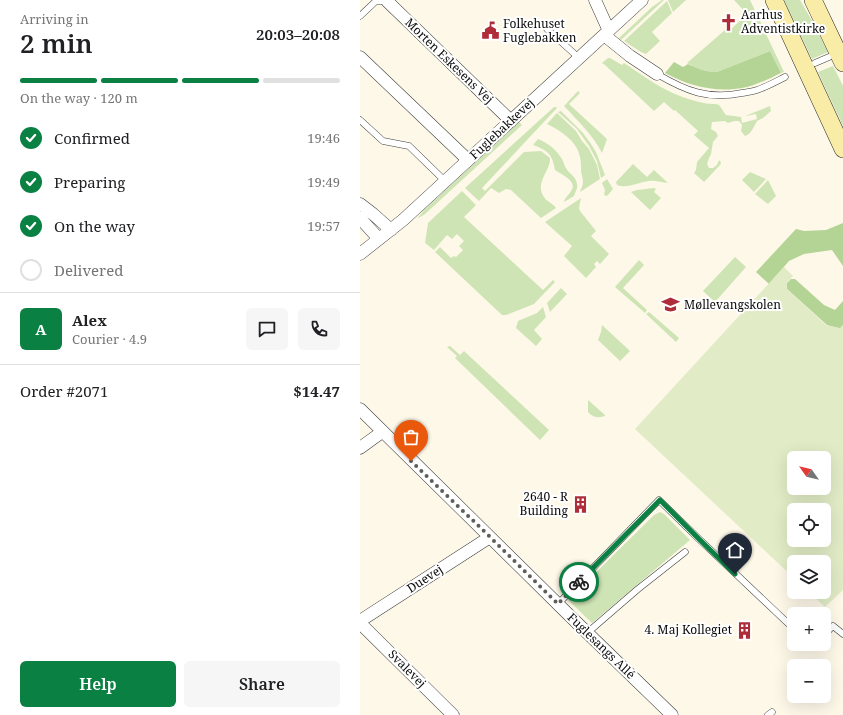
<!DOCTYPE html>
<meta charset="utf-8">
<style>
body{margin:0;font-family:"Noto Serif",serif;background:#f6f6f6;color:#202124;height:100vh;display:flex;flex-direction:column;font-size:15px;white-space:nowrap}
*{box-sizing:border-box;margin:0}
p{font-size:13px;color:#757577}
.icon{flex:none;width:22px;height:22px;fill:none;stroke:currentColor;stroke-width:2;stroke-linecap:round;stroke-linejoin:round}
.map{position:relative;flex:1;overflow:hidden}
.sheet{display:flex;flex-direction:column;background:#fff;width:360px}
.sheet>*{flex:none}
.needle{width:26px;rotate:304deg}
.tools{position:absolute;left:427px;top:451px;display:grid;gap:8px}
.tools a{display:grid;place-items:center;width:44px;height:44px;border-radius:6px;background:#fff;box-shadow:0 4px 16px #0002;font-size:20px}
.pin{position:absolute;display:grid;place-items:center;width:34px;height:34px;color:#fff;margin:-41px -17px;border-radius:50% 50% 50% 0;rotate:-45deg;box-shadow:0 0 4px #0007}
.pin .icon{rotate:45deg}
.courier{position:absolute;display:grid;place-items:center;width:40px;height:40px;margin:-20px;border:3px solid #0b8043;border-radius:50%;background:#fff;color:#222;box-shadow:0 1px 5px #0007}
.head em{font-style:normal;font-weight:600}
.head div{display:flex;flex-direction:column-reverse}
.head{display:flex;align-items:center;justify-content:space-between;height:68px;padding:0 20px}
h1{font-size:26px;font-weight:600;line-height:30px}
.bar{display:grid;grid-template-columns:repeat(4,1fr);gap:6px 4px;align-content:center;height:48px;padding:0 20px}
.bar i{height:5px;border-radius:3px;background:#e0e0e0}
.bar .on{background:#0b8043}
.bar p{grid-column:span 4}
.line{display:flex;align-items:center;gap:10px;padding:0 20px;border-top:1px solid #e0e0e0}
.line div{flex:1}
.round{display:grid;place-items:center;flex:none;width:42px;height:42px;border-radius:6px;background:#f6f6f6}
ol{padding:0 20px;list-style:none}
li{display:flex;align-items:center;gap:12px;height:44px}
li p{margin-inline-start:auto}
li .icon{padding:4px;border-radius:50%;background:#0b8043;color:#fff;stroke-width:4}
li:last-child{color:#757577}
li i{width:22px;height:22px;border:2px solid #e0e0e0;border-radius:50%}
.cta{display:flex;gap:8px;margin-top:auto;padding:8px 20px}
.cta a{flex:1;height:46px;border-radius:6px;background:#0b8043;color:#fff;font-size:16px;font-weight:600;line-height:46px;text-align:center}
.cta a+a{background:#f6f6f6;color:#202124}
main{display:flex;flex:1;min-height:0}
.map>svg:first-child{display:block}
.green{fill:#cfe4b5}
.forest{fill:#b4d495}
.pitch{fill:#e1ecc6;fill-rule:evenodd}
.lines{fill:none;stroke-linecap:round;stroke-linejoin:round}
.lane-casing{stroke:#3c3c3c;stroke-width:7}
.street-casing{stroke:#3c3c3c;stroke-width:13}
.secondary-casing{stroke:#2b2b2b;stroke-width:18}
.lane{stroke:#fff;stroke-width:6}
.street{stroke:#fff;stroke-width:12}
.secondary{stroke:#f9eca7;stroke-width:17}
.done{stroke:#5e5d57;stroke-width:4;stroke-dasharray:0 7.2}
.route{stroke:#0b8043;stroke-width:5}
.labels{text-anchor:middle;stroke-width:4;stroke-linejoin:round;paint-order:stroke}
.poi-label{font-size:12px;fill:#090909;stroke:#fff;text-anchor:start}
.street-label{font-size:12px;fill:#090909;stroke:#fff}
</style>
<main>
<section class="sheet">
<div class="head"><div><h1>2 min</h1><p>Arriving in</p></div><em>20:03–20:08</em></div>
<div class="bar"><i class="on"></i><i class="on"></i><i class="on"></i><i></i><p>On the way · 120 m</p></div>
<ol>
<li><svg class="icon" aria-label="check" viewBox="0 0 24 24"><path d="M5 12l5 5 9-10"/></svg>Confirmed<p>19:46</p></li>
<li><svg class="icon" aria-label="check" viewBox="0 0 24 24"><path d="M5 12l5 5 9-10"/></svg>Preparing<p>19:49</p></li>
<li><svg class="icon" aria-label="check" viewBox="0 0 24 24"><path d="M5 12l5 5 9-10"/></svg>On the way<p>19:57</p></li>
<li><i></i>Delivered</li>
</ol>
<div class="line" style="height:72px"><b class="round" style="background:#0b8043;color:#fff">A</b><div><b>Alex</b><p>Courier · 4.9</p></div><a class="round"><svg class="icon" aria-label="chat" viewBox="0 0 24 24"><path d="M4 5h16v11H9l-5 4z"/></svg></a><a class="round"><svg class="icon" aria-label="phone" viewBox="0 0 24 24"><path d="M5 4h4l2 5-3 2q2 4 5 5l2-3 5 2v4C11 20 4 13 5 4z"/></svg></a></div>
<div class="line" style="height:52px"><div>Order #2071</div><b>$14.47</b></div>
<div class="cta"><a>Help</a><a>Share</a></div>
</section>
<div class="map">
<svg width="483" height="715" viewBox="0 0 483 715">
<rect width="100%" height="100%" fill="#fdf8e8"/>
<path class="green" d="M302 0H304L261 40 259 38 292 7Z
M308 0H326L313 12Z
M374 0H390L424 72 421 73 410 51 357 72C346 72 337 69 327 63L365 30 367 33 387 14Z
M424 0H440L451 19 468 52 452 59Z
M307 1 312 13 292 32 300 41 286 54 281 52 264 41Z
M248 58H250L262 65 264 63C285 77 306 93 332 100 339 102 346 104 353 104 355 104 358 104 359 105 360 106 365 114 366 115L381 117 382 123 397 119 396 114 385 116 410 106 411 111 403 118 397 121C394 127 391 134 385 136L381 131 382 125 379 121H374L368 123 365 121 352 122 351 129 356 132 358 136 353 142 351 154 349 158 347 164 349 168H353L357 165 358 162 360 160 361 164 344 182 334 173 336 170 337 162 349 148 334 135 338 131 315 110 314 111 304 102 294 111 245 65 242 63Z
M473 66 483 86V126L458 72Z
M218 91 220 93 209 104 247 139 242 153C233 135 218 121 204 106Z
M194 107H196L197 108 122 188 125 191 164 152 181 151 190 158V161C188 173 175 184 184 197 187 202 193 203 196 208L181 218 151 190 146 189 139 193 131 188 119 201 105 188Z
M201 111 223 133 231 144 236 152 245 175 241 178 237 161 229 146 217 129 198 112Z
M197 113 216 131 222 141 229 149 237 165 240 179 220 192C221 189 223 185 223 182 223 178 221 174 221 170 221 165 221 161 220 157 217 141 201 131 187 124Z
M159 122 162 125 65 214 57 219 64 210Z
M178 139C189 144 195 148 202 159 204 162 204 166 206 168 209 174 216 176 217 184 218 189 215 192 214 196L204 202C205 197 209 195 211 191 218 181 202 175 195 170 192 153 188 151 173 145Z
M273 164 287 177 294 170 308 183C302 183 295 180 289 181 278 182 268 189 257 185L256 182Z
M390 172 406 179 394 192 382 180Z
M247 179 253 189 247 196 244 195 245 190 242 183Z
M408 180 416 196 408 204 395 194Z
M294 188 296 189 294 192 301 198 290 210 271 192 277 190Z
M102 191 116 205 104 217 183 290 193 280 195 282 174 304 146 315H142L75 252 80 247 91 258 94 256 96 257 103 250 99 246 104 241 97 234 92 239 87 235 74 250 65 243 68 223Z
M221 198 219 208 220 211 236 231 231 236 249 254 240 264 237 261 234 264 236 267 226 278 204 256 212 246 185 222Z
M375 257 386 267 355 302 343 291Z
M279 260 284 265 263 288 287 310 285 313 255 287Z
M201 288 207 294 190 312 187 303Z
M183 307 186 317 174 330 182 339 176 346 156 328 158 321 177 313Z
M289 312 319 338 316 342 286 314Z
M242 325 270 351 260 361 238 340 241 332Z
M90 346 100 355 104 351 189 430 180 440 95 358 97 356 87 347Z
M228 400 245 415V416C239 418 233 418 228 412Z
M300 512 304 514 330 540 232 623 208 600 294 515Z"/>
<path class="forest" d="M410 51 421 73C414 76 408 80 401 82 370 96 334 89 305 73L314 62 323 67 328 64C338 69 346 72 357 72Z
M483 223V266L472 250 444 254 429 261 409 284 396 272 436 229 444 231 466 230Z
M431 279H435L464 305 475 310 483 301V325L480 329 467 325 427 289V283Z"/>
<path class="pitch" d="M424 267 433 276 427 283V289L466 325 480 328 483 325V590L465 607 449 592H464V562H434V578L275 429ZM434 458H464V488H434ZM434 510H464V540H434Z"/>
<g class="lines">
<defs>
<path id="lane" d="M0 16 16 1H27
M187 29 219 58
M455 63 469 57
M297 74C326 91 348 100 382 93 387 92 392 92 397 90 406 87 415 82 425 77
M0 120 23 141 49 146 85 181
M198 604 299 500 340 540 434 629
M227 633 278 589 325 552
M464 635 473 626 483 634
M450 644 453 647 456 644
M408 715 412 712"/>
<path id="street" d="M235 0 249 31
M27 1 151 121
M244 35 270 56 297 74
M0 57 108 160
M0 204 13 214 31 230
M0 218 19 239
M0 254 43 220 282 0
M0 409 213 619 312 715
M0 448 22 432
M0 621 130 537
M0 623 93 715"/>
<path id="secondary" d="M414 0 483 149
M453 0 483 63"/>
</defs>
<use href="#lane" class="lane-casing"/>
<use href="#street" class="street-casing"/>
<use href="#secondary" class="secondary-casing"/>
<use href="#lane" class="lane"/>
<use href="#street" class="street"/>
<use href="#secondary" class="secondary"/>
</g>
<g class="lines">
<path class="done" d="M51 461 128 535 198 604 219 582"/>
<path class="route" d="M219 582 300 500 340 540 375 574"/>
</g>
<defs>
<symbol id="church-bare" viewBox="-9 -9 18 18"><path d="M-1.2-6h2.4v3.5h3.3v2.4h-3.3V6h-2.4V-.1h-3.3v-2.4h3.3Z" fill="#ae2d39" stroke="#fff" stroke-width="2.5" paint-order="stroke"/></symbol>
<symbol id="civic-bare" viewBox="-9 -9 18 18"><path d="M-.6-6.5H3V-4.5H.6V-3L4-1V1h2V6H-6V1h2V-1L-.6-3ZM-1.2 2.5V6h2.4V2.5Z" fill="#ae2d39" stroke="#fff" stroke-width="2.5" paint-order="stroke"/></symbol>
<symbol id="school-bare" viewBox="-9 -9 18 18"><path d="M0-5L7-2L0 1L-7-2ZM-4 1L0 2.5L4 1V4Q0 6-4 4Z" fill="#ae2d39" stroke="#fff" stroke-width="2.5" paint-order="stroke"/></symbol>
<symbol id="building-bare" viewBox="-9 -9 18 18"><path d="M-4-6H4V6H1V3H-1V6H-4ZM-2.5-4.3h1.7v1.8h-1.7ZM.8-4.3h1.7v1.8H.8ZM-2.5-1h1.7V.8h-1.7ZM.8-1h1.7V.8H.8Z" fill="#ae2d39" stroke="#fff" stroke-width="2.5" paint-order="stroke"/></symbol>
</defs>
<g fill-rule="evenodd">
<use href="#church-bare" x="356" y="10" width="25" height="25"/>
<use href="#civic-bare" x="118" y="18" width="25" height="25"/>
<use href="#school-bare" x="298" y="292" width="25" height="25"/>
<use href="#building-bare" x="208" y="492" width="25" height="25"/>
<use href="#building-bare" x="372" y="618" width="25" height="25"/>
</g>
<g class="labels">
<g class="poi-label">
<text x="381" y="19">Aarhus<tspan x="381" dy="14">Adventistkirke</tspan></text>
<text x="143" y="28">Folkehuset<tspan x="143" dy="14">Fuglebakken</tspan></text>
<text x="324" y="309">Møllevangskolen</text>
<text x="208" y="501" text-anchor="end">2640 - R<tspan x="208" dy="14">Building</tspan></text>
<text x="372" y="634" text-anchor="end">4. Maj Kollegiet</text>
</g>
<g class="street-label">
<text transform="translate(89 61) rotate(44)" y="4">Morten Eskesens Vej</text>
<text transform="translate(142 129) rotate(-43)" y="4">Fuglebakkevej</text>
<text transform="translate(65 579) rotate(-33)" y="4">Duevej</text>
<text transform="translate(241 646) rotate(44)" y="4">Fuglesangs Allé</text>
<text transform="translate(47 669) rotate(45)" y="4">Svalevej</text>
</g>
</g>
</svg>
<div class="tools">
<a><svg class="needle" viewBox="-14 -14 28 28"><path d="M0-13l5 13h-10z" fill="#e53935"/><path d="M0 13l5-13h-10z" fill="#757577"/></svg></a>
<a><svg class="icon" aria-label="locate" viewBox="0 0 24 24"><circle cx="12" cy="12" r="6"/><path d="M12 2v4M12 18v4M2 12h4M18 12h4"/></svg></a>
<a><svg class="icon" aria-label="layers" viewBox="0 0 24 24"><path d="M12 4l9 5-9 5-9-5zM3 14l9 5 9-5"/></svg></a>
<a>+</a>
<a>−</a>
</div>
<div class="pin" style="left:51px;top:461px;background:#ea580c"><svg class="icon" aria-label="bag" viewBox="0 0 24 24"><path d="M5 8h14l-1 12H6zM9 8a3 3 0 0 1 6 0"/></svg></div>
<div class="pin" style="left:375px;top:574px;background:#1f2937"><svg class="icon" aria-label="home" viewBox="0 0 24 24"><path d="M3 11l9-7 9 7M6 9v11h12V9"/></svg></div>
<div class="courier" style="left:219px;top:582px"><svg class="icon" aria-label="bike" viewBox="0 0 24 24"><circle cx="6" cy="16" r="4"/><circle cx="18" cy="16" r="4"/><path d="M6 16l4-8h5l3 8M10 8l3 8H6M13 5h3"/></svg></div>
</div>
</main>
